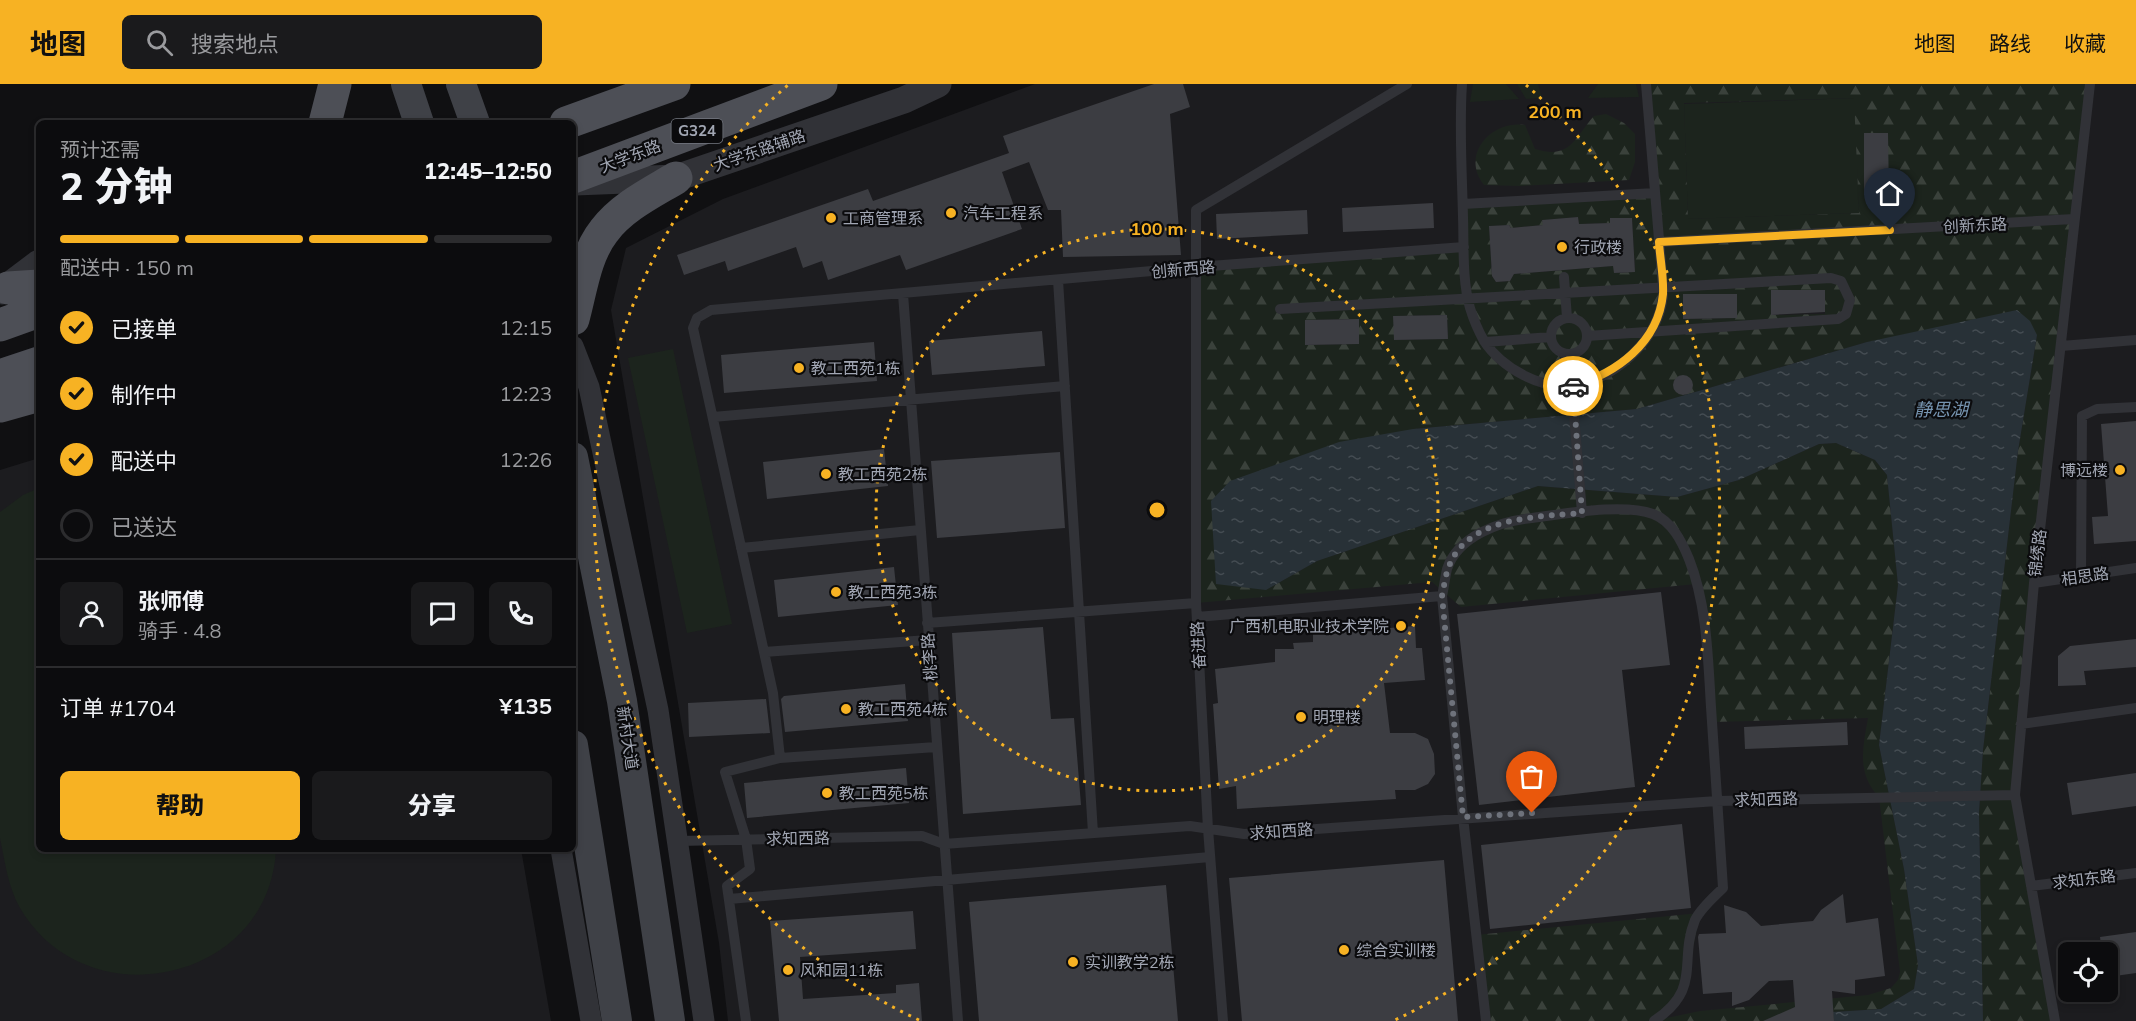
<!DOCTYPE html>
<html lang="zh">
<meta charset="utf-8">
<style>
body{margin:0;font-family:Mulish,"Noto Sans SC",sans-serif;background:#1a1a1c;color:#f1f3f6;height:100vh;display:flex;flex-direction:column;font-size:22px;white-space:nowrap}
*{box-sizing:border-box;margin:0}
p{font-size:20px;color:#9a9b9e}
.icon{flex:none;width:33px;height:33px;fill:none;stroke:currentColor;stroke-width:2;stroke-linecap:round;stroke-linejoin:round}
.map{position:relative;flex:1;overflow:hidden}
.sheet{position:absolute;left:36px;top:36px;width:540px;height:732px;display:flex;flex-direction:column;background:#0c0c0e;border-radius:9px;box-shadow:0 3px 9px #0003,0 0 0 2px #2c2c2e}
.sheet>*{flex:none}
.buttons{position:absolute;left:2058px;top:858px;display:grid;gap:12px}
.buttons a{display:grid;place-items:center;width:60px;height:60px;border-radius:9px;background:#0c0c0e;box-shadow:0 3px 9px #0003,0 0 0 2px #2c2c2e;font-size:30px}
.pin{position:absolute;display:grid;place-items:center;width:51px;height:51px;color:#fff;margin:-62px -26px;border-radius:50% 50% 50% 0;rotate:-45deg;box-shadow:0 0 6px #0007}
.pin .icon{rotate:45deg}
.courier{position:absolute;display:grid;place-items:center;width:60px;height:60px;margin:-30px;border:4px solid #f7b223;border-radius:50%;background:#fff;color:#222;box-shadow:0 2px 8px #0007}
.summary em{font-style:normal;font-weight:800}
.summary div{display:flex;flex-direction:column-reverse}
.summary{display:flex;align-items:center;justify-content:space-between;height:102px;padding:0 24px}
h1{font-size:39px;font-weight:800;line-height:45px}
.bar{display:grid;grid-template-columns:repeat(4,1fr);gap:9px 6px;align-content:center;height:72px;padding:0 24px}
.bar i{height:8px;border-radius:4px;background:#2c2c2e}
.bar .current{background:#f7b223}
.bar p{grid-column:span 4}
.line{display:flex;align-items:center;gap:15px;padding:0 24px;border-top:2px solid #2c2c2e}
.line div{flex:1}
.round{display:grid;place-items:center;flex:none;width:63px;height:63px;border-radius:9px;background:#1a1a1c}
ol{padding:0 24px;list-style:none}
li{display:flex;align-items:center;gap:18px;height:66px}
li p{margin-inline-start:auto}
li .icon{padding:6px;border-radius:50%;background:#f7b223;color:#111;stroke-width:4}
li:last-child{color:#9a9b9e}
li i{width:33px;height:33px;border:3px solid #2c2c2e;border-radius:50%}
.primary-button{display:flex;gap:12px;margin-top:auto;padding:12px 24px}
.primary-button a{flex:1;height:69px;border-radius:9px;background:#f7b223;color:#111;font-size:24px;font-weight:800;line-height:69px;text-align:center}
.primary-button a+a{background:#1a1a1c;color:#f1f3f6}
header{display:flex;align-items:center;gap:36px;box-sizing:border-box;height:84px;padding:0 30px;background:#f7b223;color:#111}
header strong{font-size:28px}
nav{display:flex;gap:33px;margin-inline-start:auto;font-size:21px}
.search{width:420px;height:54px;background:#1a1a1c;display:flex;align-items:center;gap:15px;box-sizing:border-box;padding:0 21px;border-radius:9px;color:#9a9b9e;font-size:22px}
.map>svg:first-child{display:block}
.built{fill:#1c1c1f;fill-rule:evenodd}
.grass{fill:#1c241d}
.forest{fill:url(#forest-firs);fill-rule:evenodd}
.water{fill:url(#water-ripples)}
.building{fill:#3c3d42}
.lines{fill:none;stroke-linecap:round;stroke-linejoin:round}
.service{stroke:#313237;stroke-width:10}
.minor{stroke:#313237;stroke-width:21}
.tertiary{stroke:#313237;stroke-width:27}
.secondary{stroke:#3f4147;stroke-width:30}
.primary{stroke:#4d4f56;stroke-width:33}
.done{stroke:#6e727b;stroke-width:6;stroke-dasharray:0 10.8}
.route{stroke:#f7b223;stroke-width:8}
.ring{fill:none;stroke:#f7b223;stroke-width:3;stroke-dasharray:3 6}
.poi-dot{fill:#f7b223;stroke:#0b0b0d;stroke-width:2}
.labels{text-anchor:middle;stroke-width:4.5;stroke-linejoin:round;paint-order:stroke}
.shield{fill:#0b0b0d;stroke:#747881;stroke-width:1.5}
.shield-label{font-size:15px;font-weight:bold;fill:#a1a6b3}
.street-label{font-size:16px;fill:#a1a6b3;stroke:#0b0b0d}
.poi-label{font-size:16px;fill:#a1a6b3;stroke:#0b0b0d;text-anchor:start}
.water-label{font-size:18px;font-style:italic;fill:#7694b0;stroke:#0b0b0d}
.centre{fill:#f7b223;stroke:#0b0b0d;stroke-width:3}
.ring-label{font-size:18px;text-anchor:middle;font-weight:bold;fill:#f7b223;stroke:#0b0b0d;stroke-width:4.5;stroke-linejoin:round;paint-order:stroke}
</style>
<header>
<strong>地图</strong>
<div class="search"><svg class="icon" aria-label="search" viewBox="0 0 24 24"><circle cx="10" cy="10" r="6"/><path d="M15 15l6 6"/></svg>搜索地点</div>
<nav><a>地图</a><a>路线</a><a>收藏</a></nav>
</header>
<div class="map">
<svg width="2136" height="937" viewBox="0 0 2136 937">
<defs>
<pattern id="forest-firs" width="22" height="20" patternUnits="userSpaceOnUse" patternTransform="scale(1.5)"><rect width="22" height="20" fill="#1c241d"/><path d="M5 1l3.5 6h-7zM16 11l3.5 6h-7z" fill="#3a413b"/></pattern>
<pattern id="water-ripples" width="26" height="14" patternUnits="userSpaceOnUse" patternTransform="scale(1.5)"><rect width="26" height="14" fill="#283137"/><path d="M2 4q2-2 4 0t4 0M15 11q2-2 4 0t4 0" fill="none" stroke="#444c52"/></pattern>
</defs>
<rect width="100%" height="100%" fill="#101012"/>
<path class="built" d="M1035 0H2136V937H728L719 859 611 226 626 164 723 115ZM2068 868H2108V908H2068Z
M39 374V765H521L551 937H0V386Z"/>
<path class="grass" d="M1473 0H1506L1519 15 1470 18Z
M1517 0H1538L1542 14 1526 15Z
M1598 0H1636L1639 13 1588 14Z
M1855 14 1859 129 1688 135 1684 20Z
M673 265 732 540 687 549 628 274Z
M39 404V765H276C270 899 86 937 20 824 8 803 5 778 0 754V428L23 411Z"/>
<path class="forest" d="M1646 0H2090L2015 711 2054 937H1983L1979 729 1983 666 2018 367 2037 251 1867 258 1637 325 1413 345 1266 506 1317 477 1538 402 1677 413 1739 396 1819 360 1836 359 1875 376 1887 391 1898 501 1879 661 1904 785 1918 881 1914 905 1881 925 1834 928V937H1486L1476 851 1700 829 1687 895 1657 936 1700 927 1868 911 1891 904 1898 896 1900 888 1879 713C1856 689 1863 663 1868 634L1712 638 1696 500 1461 523 1432 498 1196 519 1197 183 1464 163 1463 120 1655 109ZM1854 14 1859 129 1688 135 1684 19ZM1865 49 1888 50V111H1864ZM1578 133 1579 140 1610 139 1611 134H1632L1635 184 1632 188 1615 189 1613 182 1514 190 1510 197 1496 198 1492 192 1489 142 1509 141 1511 144 1543 141V136ZM1825 206V230L1772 231 1771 206ZM1737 210V234L1683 235V210ZM1447 231 1448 255 1394 256V232ZM1358 235 1359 260 1305 261V236Z
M1606 30 1624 39 1635 50V78L1629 96 1520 102 1484 101C1460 71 1491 36 1525 41L1535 65C1571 76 1574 54 1594 32Z"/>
<path class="water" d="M2017 226 2030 237 2037 251 2018 367 1983 666 1979 729 1983 937H1834L1833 928 1881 925 1914 905 1918 881 1904 785 1879 661 1898 501 1887 391 1875 376 1836 359 1819 360 1739 396 1677 413 1538 402 1317 477 1266 506 1216 500 1211 417 1230 397 1339 358 1413 345 1637 325 1867 258Z"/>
<path class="building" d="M1154 0H1183L1190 23 1170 30 1181 171 1063 173 1061 126H1048L1029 78 1002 88 1022 145 906 186 900 171 828 196 822 177 803 184 796 163 728 187 725 177 684 191 677 171 868 105 873 117 1009 69 1003 52Z
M1864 49H1888L1889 111H1864Z
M1433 119 1434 144 1343 148 1342 124Z
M1307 126 1308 150 1217 155 1216 130Z
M1578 133 1579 140 1610 139V134H1632L1635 188 1614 189 1613 182 1564 186 1514 190 1510 197 1496 198 1492 192 1489 142 1509 141 1511 144 1543 141 1542 136Z
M1771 206H1825V228L1771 231Z
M1683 210H1737V234L1683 235Z
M1447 231 1448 255 1394 256 1393 232Z
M1359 235V260L1305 261V236Z
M1042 247 1045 282 932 291 929 257Z
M874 258 877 297 724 309 721 271Z
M1673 301a10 10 0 1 1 20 0a10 10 0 1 1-20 0Z
M2136 337V457L2094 460 2092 433 2108 432 2101 340Z
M884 365 888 402 767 415 763 378Z
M1060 368 1065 444 937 454 931 377Z
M894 483 898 521 778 533 774 496Z
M1661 508 1670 581 1622 586 1635 703 1479 721 1457 530Z
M1415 542 1416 564H1422L1425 596 1384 599 1390 649H1415L1428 655 1434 670 1435 690 1428 700 1415 706H1395L1396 715 1237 725 1236 702 1219 705 1213 620 1218 619 1215 585 1275 578V565H1294L1293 559 1313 558V550Z
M1043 543 1051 635 1074 634 1081 721 963 730 952 549Z
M2136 555V583L2084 587 2086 601 2058 602V572L2070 562Z
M905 600 908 637 785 648 781 615 784 612Z
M766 615 770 649 689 653 688 619Z
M1847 638 1848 661 1745 665 1744 643Z
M906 684 909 719 747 734 744 699Z
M2136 689V722L2072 731 2067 699Z
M1682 740 1691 824 1490 845 1481 761Z
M1444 776 1458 937H1242L1229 794Z
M1166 801 1178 937H979L969 818Z
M1843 810 1846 839 1878 834 1885 892 1855 896V910L1832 907 1834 937H1763L1795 923 1793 896 1769 897 1749 916 1732 922V908L1703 910 1698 853 1699 850 1726 849 1724 821 1746 828 1761 842 1813 837 1821 826Z
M913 827 916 865 800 873 803 915 896 909V901L919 899 922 937H779L770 837Z
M2136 848V889L2108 893V868H2102L2100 853Z"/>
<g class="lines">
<path class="service" d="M1462 0C1459 44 1462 89 1463 133 1464 162 1462 196 1470 224 1473 234 1479 248 1484 257 1502 284 1542 307 1575 301 1618 294 1665 250 1663 203L1646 0
M1463 120 1655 109
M1659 158 2074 135
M1564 193 1567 234
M1058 196 1093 749
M903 210 958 937
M1280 225 1831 194 1841 197 1850 216 1846 230 1838 235 1587 252
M1551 252a18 18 0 1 1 36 0a18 18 0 1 1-36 0Z
M1485 258 1551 253
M2061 262 2136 256
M1569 270 1582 429
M713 333 1065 302
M741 464 920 446
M2081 492 2082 332 2097 325 2136 323
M2034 499 2136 484
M1442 512C1444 503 1445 494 1447 485 1458 452 1500 437 1532 434 1565 430 1622 419 1653 430 1672 437 1682 458 1689 475 1707 520 1708 575 1711 623 1715 683 1719 743 1723 804 1714 813 1701 824 1695 836 1678 878 1703 904 1654 937
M1197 533 1442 512 1463 733 1486 937
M927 539 1196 519
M764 568 928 556
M2021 640 2136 624
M780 674 936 663
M678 757 922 752 944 760 1190 742 1244 750 1717 717 2015 711
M2031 802 2136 789
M729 815 1210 773
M746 937 727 802 750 785 746 755 725 688 780 674 773 609 693 244 697 234 711 226 1197 183 1464 163
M1223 937 1208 745 1196 519V126L1407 0
M2055 937 2015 711 2034 499 2090 0"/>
<path class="minor" d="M573 262 589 303 658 626 704 937
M561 765 591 937"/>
<path class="tertiary" d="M575 98 676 94 904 16 938 0
M2 207 39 179"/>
<path class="secondary" d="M406 0 419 39
M461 0 475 39
M573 373 622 617 670 937
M573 661 617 937"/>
<path class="primary" d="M325 39 335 0
M566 39 674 0
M573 93 821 0
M8 204 39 202
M573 235C581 206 585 171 604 147 622 123 651 109 676 94
M0 241 39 227
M0 292 39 279
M0 322 39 311"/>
</g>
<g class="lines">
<path class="done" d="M1532 729 1463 733 1442 512C1444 503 1445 493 1448 485 1466 432 1537 433 1582 429L1573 302"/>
<path class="route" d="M1573 302C1617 289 1658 259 1663 210 1664 194 1660 175 1659 158L1890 146"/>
</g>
<g class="ring">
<circle cx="1157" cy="426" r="281"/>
<path d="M919 936A563 563 0 0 1 788 1M1526 1A563 563 0 0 1 1395 936"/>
</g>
<g class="poi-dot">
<circle cx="951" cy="129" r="6"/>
<circle cx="831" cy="134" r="6"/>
<circle cx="1562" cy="163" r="6"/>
<circle cx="799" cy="284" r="6"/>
<circle cx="2120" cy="386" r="6"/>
<circle cx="826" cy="390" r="6"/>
<circle cx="836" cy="508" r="6"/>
<circle cx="1401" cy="542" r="6"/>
<circle cx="846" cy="625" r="6"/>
<circle cx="1301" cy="633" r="6"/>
<circle cx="827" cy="709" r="6"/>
<circle cx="1344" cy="866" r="6"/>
<circle cx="1073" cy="878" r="6"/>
<circle cx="788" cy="886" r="6"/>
</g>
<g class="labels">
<rect class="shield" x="671.5" y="35" width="51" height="24" rx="4.5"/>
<g class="shield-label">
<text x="697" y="52">G324</text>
</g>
<g class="street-label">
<text transform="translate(759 66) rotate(-19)" y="6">大学东路辅路</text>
<text transform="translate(630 72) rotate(-21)" y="6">大学东路</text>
<text transform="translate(1975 141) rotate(-3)" y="6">创新东路</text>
<text transform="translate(1183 185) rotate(-5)" y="6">创新西路</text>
<text transform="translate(2037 469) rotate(-83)" y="6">锦绣路</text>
<text transform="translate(2085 492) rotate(-8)" y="6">相思路</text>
<text transform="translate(1198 561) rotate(-93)" y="6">奋进路</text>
<text transform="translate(929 573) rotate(-94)" y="6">桃李路</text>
<text transform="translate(628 654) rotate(81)" y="6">新村大道</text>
<text transform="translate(1766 715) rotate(-2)" y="6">求知西路</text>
<text transform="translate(1281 747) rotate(-4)" y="6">求知西路</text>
<text transform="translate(798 754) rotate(-1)" y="6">求知西路</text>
<text transform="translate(2084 795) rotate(-7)" y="6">求知东路</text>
</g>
<g class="poi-label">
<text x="963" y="135">汽车工程系</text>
<text x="843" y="140">工商管理系</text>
<text x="1574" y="169">行政楼</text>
<text x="811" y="290">教工西苑1栋</text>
<text x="2108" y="392" text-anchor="end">博远楼</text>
<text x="838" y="396">教工西苑2栋</text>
<text x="848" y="514">教工西苑3栋</text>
<text x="1389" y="548" text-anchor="end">广西机电职业技术学院</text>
<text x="858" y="631">教工西苑4栋</text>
<text x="1313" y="639">明理楼</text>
<text x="839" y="715">教工西苑5栋</text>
<text x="1356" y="872">综合实训楼</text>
<text x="1085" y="884">实训教学2栋</text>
<text x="800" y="892">风和园11栋</text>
</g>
<g class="water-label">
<text x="1941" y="332">静思湖</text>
</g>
</g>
<circle cx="1157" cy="426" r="9" class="centre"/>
<g class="ring-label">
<text x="1555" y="34">200 m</text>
<text x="1157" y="151">100 m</text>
</g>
</svg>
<div class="buttons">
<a><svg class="icon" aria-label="locate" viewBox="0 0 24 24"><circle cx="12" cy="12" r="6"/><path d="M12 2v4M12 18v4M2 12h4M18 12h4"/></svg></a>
</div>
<div class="pin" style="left:1532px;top:729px;background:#ea580c"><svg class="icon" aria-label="bag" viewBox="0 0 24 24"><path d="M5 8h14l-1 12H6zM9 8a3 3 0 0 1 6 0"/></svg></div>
<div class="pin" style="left:1890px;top:146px;background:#1f2937"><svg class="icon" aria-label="home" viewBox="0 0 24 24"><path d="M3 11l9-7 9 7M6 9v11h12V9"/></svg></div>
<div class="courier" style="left:1573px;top:302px"><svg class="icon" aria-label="car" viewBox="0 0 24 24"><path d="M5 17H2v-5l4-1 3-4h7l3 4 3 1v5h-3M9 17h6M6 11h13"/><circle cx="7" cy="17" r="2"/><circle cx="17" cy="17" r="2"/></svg></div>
<section class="sheet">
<div class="summary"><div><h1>2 分钟</h1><p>预计还需</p></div><em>12:45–12:50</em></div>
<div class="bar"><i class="current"></i><i class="current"></i><i class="current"></i><i></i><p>配送中 · 150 m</p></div>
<ol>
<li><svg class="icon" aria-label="check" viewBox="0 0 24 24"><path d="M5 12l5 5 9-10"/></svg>已接单<p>12:15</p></li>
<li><svg class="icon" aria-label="check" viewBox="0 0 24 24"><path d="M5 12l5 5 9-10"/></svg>制作中<p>12:23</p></li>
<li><svg class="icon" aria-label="check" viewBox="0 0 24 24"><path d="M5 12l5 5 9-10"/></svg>配送中<p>12:26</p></li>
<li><i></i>已送达</li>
</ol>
<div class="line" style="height:108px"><a class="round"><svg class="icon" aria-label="person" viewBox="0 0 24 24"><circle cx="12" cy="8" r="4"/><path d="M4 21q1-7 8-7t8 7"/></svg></a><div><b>张师傅</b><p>骑手 · 4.8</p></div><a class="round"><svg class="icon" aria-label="chat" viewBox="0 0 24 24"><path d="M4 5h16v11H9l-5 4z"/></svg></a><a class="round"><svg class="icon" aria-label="phone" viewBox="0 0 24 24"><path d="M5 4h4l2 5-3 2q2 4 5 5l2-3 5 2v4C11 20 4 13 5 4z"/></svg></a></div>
<div class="line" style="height:78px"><div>订单 #1704</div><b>¥135</b></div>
<div class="primary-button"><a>帮助</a><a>分享</a></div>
</section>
</div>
